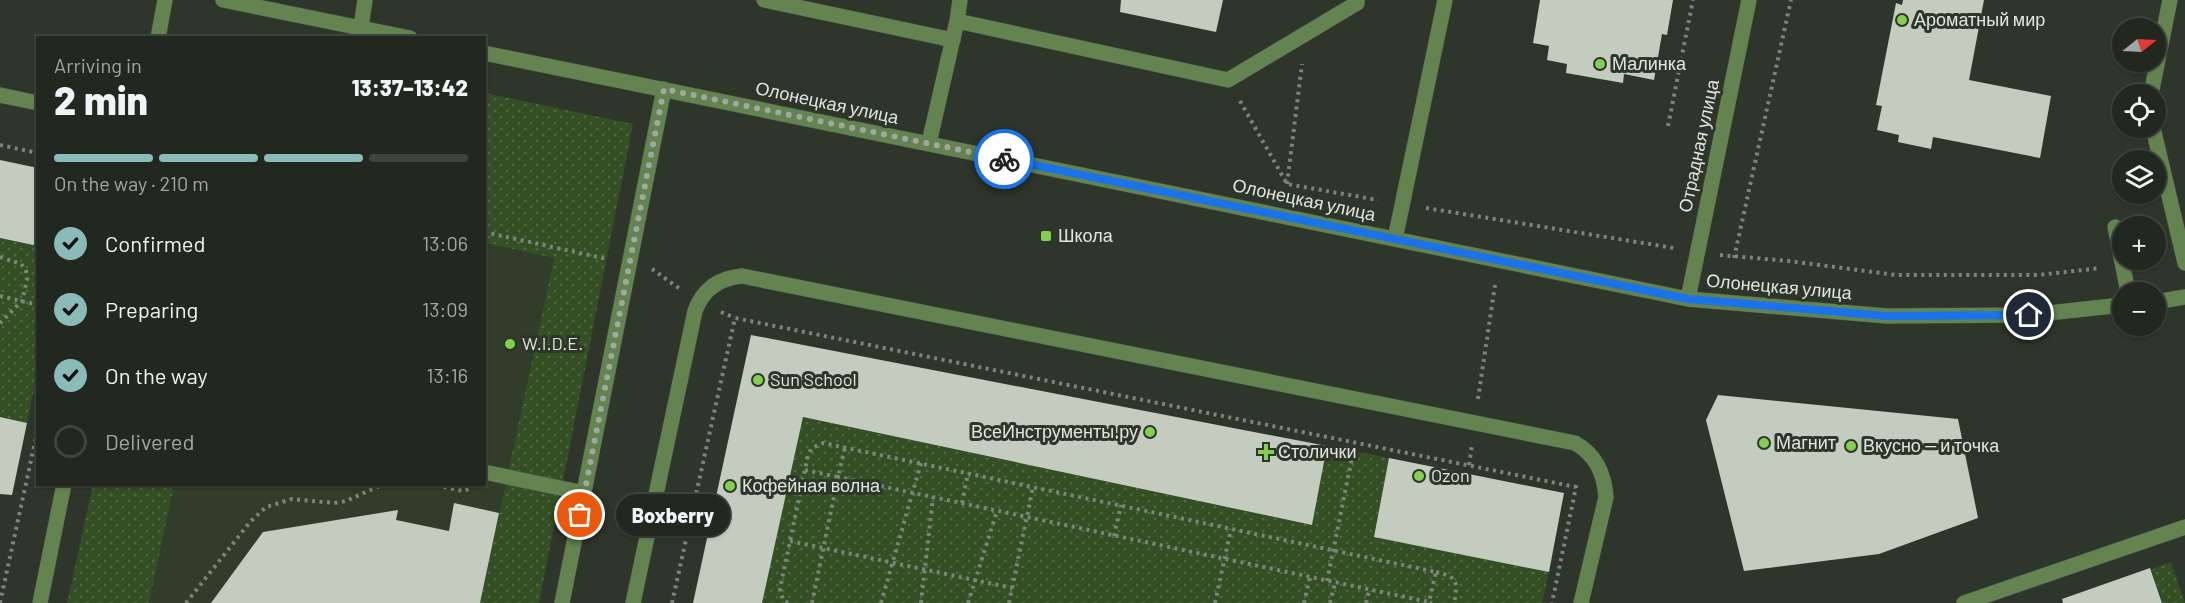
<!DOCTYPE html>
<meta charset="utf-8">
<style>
body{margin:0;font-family:Barlow,sans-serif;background:#2a3029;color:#f1f3f6;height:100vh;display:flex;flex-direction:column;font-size:22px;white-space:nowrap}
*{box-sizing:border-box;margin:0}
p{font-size:20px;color:#a2a6a5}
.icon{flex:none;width:33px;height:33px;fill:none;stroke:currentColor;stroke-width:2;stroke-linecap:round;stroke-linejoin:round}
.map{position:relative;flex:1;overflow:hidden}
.side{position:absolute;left:36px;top:36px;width:450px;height:450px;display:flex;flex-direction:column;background:#222820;border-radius:0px;box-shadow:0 2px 4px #0004,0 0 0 2px #3f443e}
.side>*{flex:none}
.needle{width:39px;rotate:72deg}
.fabs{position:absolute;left:2112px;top:18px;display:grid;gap:12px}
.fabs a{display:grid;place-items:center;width:54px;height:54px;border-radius:50%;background:#222820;box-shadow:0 2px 4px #0004,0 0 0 2px #3f443e;font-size:30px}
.pin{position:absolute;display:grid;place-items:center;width:51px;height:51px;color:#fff;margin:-26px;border:3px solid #fff;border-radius:50%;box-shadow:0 2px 6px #0007}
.courier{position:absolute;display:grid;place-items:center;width:60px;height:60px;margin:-30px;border:4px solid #1a73e8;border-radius:50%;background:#fff;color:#222;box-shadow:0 2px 8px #0007}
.bubble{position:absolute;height:42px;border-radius:21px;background:#222820;box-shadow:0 2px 4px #0004,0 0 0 2px #3f443e;font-size:20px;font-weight:800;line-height:42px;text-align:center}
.headline em{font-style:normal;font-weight:800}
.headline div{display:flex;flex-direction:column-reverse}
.headline{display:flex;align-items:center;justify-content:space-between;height:102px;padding:0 18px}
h1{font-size:39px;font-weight:800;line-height:45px}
.bar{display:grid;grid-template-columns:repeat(4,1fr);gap:9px 6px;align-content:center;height:72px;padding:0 18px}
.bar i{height:8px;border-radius:4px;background:#3f443e}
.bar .current{background:#8bbbb9}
.bar p{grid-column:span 4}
ol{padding:0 18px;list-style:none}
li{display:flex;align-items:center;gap:18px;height:66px}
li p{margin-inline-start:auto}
li .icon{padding:6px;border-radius:50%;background:#8bbbb9;color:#111;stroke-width:4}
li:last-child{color:#a2a6a5}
li i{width:33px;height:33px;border:3px solid #3f443e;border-radius:50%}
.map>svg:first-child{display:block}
.built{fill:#313c2b}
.grass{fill:url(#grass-dots)}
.building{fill:#c3ccbe}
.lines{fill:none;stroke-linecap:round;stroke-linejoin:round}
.minor-casing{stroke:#4b5147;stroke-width:16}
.path{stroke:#7d847a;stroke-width:4;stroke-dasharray:3 4.5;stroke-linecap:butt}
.minor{stroke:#638450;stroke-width:15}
.done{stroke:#a2a8a0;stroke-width:6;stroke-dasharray:0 10.8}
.route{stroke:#1a73e8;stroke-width:8}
.poi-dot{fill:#83d04e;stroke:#2e352a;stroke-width:2}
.labels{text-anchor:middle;stroke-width:6;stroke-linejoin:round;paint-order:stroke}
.poi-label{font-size:18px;fill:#e1e6df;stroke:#2e352a;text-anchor:start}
.street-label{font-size:18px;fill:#e1e6df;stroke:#2e352a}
</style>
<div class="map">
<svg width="2185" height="603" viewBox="0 0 2185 603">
<defs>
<pattern id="grass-dots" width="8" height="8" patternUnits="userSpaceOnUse" patternTransform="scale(1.5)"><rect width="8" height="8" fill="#344f23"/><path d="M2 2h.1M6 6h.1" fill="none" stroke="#516842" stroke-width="1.8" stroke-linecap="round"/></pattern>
</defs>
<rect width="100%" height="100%" fill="#2e352a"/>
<path class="built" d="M485 243 554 257 480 603H149L174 485 484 484Z"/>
<path class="grass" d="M485 93 633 124 539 603H480L554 258 485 243Z
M0 238 37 246V374L27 423 0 417Z
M803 417 1311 525 1327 446 1389 458 1549 572 1542 603H762Z
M93 485H174L149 603H67Z
M2171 562 2185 603H2163L2151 569Z"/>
<path class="building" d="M1121 0H1223L1216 32 1120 12Z
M1540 0H1673L1667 35 1662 34 1654 80 1624 74 1623 83 1566 73 1567 64 1547 60 1549 46 1533 43Z
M1903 0H1984L1969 80 2051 96 2040 158 1933 137 1931 149 1898 142 1899 135 1877 130 1882 106 1876 105 1896 3 1902 5Z
M0 160 38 168V246L0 238Z
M751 335 1327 446 1312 525 803 417 762 603H693Z
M1718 395 1958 419 1978 518 1879 554 1744 571 1706 420Z
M0 417 27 423 12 495 0 494Z
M1389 458 1564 493 1549 572 1374 537Z
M454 503 499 513 480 603H211L263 532 398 510 396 520 449 531Z
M2150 568 2162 603H2063L2062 599Z"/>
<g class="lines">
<defs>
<path id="minor" d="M223 0 410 38
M764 0 953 40
M957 21 960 0
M361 27 365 0
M158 38 165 0
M484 53 1688 299 1887 316 2029 315 2122 305
M2151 94 2170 0
M0 95 38 103
M2153 128 2185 263
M929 143 957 21 1228 80 1357 3V0
M2115 227 2128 292
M1395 239 1445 0
M1688 299 1749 0
M2156 302 2185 297
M484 472 584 493
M40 603 64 484
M562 603 664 89
M633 603 695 311C703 289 719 278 742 276L1575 443C1596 455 1604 473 1606 497L1581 603
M1964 603 2185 527"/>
</defs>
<use href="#minor" class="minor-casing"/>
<path class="path" d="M121 38V37
M1240 101 1287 184 1378 200
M1668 126 1693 0
M0 145 38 153
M1287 184 1302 64
M1426 208 1674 248
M484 232 607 259
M1720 255 1789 261 1896 275H2038L2101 268
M0 257 21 264 26 270 27 280 22 301 0 323
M1734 258 1791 0
M652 269 680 289
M0 296 38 305
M721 312 735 318
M1478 399 1495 285
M1469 465 1472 445
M805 470 838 477 845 447
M429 484 463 491 469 489
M962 503 968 473
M1114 536 1121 505
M790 541 1012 588
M1436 572C1458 577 1458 582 1454 603
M1327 581 1355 443
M0 603 38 428
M186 603 250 522 266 507 292 499 334 503 346 501 384 484
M672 603 735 318 1576 487 1552 603
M788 603 783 600 780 589 808 455 812 448 823 443 1436 572 1429 602 1432 603
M812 603 838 477 1429 602
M881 603 921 463
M921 603 933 497
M968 603 997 511
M1009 603 1033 487
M1215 603 1231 529
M1304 603 1310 577
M1330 603 1335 583
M1366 603 1369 590"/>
<use href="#minor" class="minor"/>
</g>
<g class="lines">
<path class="done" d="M580 515 664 89 1004 159"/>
<path class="route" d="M1004 159 1688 299 1887 316 2029 315"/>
</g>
<g class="poi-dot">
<circle cx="1902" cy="20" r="6"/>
<circle cx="1600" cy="64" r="6"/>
<rect x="1040" y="230" width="12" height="12" rx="3"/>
<circle cx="510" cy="344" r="6"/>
<circle cx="758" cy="380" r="6"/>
<circle cx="1150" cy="432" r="6"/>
<circle cx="1764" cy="443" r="6"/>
<circle cx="1851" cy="446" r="6"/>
<path d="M1263 443h6v6h6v6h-6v6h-6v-6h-6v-6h6z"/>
<circle cx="1419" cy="476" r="6"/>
<circle cx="730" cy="486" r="6"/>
</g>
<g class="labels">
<g class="poi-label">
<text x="1914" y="26">Ароматный мир</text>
<text x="1612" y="70">Малинка</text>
<text x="1058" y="242">Школа</text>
<text x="522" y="350">W.I.D.E.</text>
<text x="770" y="386">Sun School</text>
<text x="1138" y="438" text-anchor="end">ВсеИнструменты.ру</text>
<text x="1776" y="449">Магнит</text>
<text x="1863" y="452">Вкусно — и точка</text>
<text x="1278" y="458">Столички</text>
<text x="1431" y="482">Ozon</text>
<text x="742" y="492">Кофейная волна</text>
</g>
<g class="street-label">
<text transform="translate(827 103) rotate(12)" y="6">Олонецкая улица</text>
<text transform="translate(1699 146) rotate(-78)" y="6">Отрадная улица</text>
<text transform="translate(1304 200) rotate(12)" y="6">Олонецкая улица</text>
<text transform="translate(1779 287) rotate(5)" y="6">Олонецкая улица</text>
</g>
</g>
</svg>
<div class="fabs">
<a><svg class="needle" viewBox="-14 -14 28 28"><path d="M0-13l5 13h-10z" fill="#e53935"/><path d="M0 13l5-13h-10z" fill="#a2a6a5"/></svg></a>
<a><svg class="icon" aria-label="locate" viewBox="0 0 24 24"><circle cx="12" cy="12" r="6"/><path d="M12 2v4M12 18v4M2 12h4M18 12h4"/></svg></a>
<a><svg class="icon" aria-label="layers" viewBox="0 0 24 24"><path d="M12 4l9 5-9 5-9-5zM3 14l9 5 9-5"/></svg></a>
<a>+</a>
<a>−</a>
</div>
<div class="pin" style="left:580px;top:515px;background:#ea580c"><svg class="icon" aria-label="bag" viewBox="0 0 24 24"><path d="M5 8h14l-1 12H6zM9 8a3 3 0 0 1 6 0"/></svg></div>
<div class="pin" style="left:2029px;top:315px;background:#1f2937"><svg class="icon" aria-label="home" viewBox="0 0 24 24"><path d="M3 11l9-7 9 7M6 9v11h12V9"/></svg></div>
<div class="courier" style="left:1004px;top:159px"><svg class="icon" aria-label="bike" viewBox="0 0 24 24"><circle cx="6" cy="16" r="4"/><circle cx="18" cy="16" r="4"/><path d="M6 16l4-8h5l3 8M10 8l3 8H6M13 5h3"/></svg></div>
<div class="bubble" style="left:616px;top:494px;width:114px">Boxberry</div>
<section class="side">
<div class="headline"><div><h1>2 min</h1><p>Arriving in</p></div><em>13:37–13:42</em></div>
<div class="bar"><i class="current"></i><i class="current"></i><i class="current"></i><i></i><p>On the way · 210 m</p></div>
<ol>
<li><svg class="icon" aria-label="check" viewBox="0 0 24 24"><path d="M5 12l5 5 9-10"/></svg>Confirmed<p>13:06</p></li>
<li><svg class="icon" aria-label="check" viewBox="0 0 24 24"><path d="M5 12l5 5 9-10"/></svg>Preparing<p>13:09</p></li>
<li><svg class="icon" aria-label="check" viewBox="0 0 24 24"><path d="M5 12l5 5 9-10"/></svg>On the way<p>13:16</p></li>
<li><i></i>Delivered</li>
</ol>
</section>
</div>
